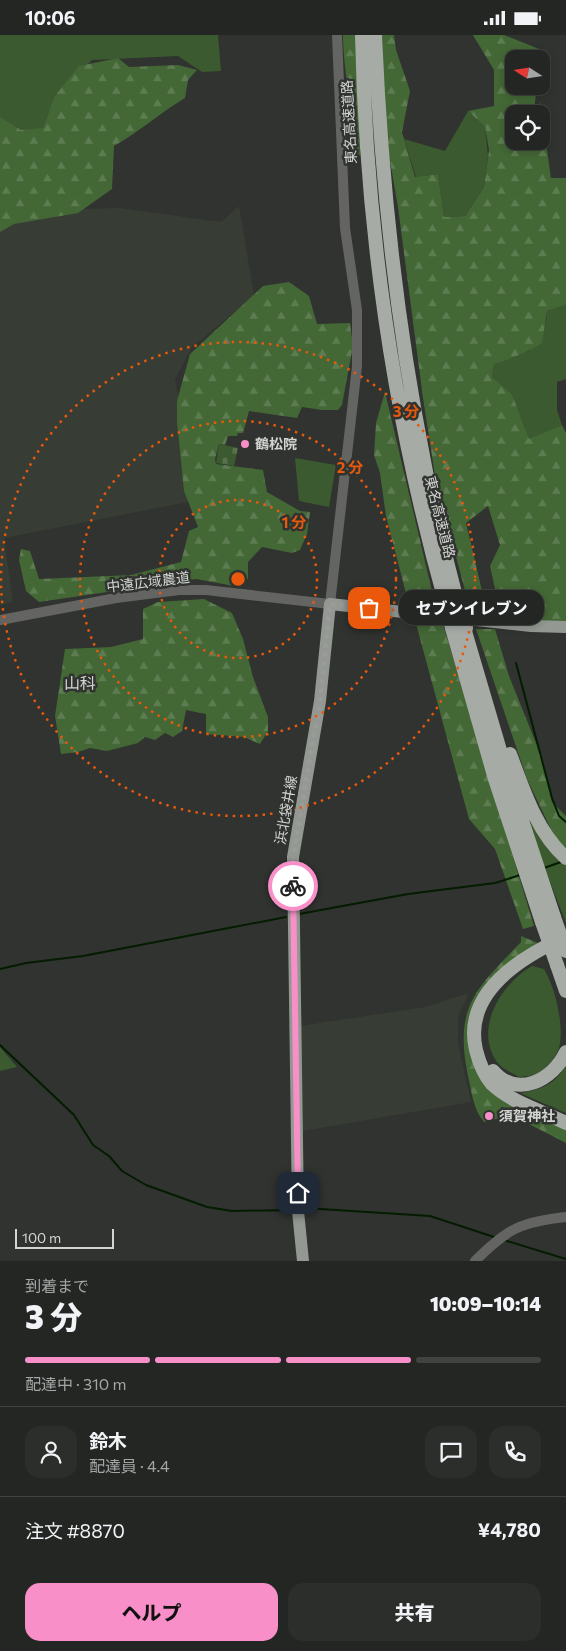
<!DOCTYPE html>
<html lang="ja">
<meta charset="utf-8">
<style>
body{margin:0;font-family:Commissioner,"Noto Sans JP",sans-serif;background:#2c2e2b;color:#f1f3f6;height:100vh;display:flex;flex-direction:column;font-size:19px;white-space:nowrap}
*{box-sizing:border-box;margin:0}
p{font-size:16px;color:#a3a5a6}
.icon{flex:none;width:28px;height:28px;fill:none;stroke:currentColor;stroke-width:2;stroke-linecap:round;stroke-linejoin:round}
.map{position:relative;height:1226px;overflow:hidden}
.details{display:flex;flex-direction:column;background:#242623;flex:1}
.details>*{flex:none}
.needle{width:32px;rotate:282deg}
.fabs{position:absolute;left:505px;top:15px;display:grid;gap:10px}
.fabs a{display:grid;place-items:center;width:45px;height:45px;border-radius:10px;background:#242623;box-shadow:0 2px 8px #0003,0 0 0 1px #414341;font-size:25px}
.scale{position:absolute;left:15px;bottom:12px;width:99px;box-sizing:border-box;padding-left:5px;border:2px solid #d3d5d3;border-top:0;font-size:14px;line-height:18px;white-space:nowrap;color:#d3d5d3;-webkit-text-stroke:4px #30332f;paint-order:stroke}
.pin{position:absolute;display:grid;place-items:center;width:42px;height:42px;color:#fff;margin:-21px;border-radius:10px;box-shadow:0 2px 8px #0006}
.courier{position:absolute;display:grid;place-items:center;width:50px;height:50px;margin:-25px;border:4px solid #f98fc8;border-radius:50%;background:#fff;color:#222;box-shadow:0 1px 6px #0007}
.bubble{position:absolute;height:35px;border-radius:15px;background:#242623;box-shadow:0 2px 8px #0003,0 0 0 1px #414341;font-size:16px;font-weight:800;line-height:35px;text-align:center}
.overview em{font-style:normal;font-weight:800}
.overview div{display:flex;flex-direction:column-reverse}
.overview{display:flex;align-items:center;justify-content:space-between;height:85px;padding:0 25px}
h1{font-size:32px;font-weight:800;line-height:38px}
.bar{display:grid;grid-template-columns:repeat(4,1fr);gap:8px 5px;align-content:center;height:60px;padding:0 25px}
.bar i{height:6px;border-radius:4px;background:#414341}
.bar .active{background:#f98fc8}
.bar p{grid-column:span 4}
.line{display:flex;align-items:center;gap:12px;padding:0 25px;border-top:1px solid #414341}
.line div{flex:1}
.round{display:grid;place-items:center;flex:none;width:52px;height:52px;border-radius:15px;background:#2c2e2b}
.primary-button{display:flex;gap:10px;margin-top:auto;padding:10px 25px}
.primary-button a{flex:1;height:58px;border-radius:15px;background:#f98fc8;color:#111;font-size:20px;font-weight:800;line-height:58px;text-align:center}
.primary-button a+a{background:#2c2e2b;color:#f1f3f6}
.status{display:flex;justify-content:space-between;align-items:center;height:35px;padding:0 25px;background:#242623;direction:ltr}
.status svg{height:14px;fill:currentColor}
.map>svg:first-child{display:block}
.built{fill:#373d34}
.green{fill:#3b5a2f}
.forest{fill:url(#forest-firs);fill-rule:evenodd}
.cemetery{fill:url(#cemetery-stones)}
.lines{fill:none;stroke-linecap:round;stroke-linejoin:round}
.stream{stroke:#041c00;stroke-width:2}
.tertiary{stroke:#646563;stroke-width:10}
.primary{stroke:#949893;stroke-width:12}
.motorway{stroke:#a7aba6;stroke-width:14}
.motorway-bridge{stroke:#a7aba6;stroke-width:14}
.done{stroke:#9a9c9a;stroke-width:5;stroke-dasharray:0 9}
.route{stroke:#f98fc8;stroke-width:6}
.ring{fill:none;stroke:#e8590c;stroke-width:2.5;stroke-dasharray:2.5 5}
.poi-dot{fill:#f98fc8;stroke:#30332f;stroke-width:2}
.labels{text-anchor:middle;stroke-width:5;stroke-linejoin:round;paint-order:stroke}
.street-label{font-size:14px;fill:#d3d5d3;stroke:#30332f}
.poi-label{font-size:14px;font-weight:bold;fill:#d3d5d3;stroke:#30332f;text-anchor:start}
.quarter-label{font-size:16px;fill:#d3d5d3;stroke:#30332f}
.centre{fill:#e8590c;stroke:#30332f;stroke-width:2.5}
.ring-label{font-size:15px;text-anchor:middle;font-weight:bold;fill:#e8590c;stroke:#30332f;stroke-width:5;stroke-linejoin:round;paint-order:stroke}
</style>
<div class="status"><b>10:06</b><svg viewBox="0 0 49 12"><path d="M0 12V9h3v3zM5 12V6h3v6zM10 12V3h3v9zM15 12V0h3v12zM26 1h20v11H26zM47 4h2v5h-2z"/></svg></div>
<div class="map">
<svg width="566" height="1226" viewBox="0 0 566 1226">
<defs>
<pattern id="forest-firs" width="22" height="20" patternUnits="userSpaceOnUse" patternTransform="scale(1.25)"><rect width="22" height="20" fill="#436735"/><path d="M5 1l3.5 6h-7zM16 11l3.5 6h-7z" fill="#5d7c51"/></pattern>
<pattern id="cemetery-stones" width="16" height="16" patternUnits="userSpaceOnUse" patternTransform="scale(1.25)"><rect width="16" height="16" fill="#3b5a2f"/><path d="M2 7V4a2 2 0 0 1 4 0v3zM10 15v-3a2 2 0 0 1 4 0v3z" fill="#56714c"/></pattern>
</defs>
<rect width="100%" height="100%" fill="#30332f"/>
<path class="built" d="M239 171 254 261 192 312 175 344 198 465 4 503 13 567 0 570V176L120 173 221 187Z
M469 958 458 982V1008L471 1067 303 1096 300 991 425 972Z"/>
<path class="green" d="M0 0H218L221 36 202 37 178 21 92 25 54 62 43 93 25 101 0 83Z
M468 76 485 92 488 121 484 152 465 181 444 182 438 139 416 142 404 104 445 116Z
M566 270V344L557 347V375L562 390 529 405 512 359 492 342 494 329 515 319 529 316 546 286 547 276Z
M295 423 336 430 329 472 299 466Z
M533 789 566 823V888L528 790Z
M532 931 544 934C555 952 566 995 558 1016 554 1025 545 1033 538 1040L519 1042C512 1038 502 1034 497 1027 473 993 502 948 532 931Z
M0 1012 17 1032 0 1036Z
M566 1029V1078L520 1058C540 1055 557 1049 566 1029Z"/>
<path class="forest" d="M343 0H356L360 121C345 106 352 85 349 66 347 44 343 22 343 0Z
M382 0H394L396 15 410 56 402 97 415 142 438 139 444 182 465 181 484 152 489 115 485 92 468 76 494 71V35L473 0H504L544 16 541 30V24H514V51H537L534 75 539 76 540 66 551 143H566V270L547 276 542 308C528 317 510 324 494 329L492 342 512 359 529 404 562 390 566 398V588L505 583 499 580V572L490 531 500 510 488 471 466 488 487 577 470 574 436 447 423 363 398 172 385 97ZM514 79H541V106H514Z
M118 23 129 32 178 30 197 35 188 45 185 63C160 78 139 97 114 111L112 154 78 178 14 189 0 197V82L21 95 43 93 54 62 79 31Z
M289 247 309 261 317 289 350 288 353 311 342 370 338 375H322L302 372 297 383 249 376 243 398H238L237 401H228L225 410 219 409 215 424 216 429 263 435 267 457 300 476 310 477 307 499 300 515 292 518 262 512 248 527V544L234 551 196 544 39 567 26 556 19 525 21 514 30 516 39 544 131 540 181 527 189 496 198 492 184 456 177 386V366L190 319 263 251Z
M385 357 436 573 409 570 386 481 380 438 374 420 376 388Z
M204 564 232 578 243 604 253 642 268 682V696L260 709 244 702 206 699V679L186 675 182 696 173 702 165 698 155 705 145 702 138 708 107 716 90 713 78 717 61 719 55 681 65 614 111 612 143 604V574L158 567Z
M415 585 442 586 534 891 523 894 495 814 469 784Z
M476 594H495L509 641 542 723 552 767 566 781V816L556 805 527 744Z
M521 901 538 908 473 979 488 1046 566 1089V1108L511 1080 484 1087C473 1074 472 1058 468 1041 454 971 475 955 521 907Z"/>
<path class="cemetery" d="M219 409 238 413 234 431 216 428Z"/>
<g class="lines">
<path class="stream" d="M516 628 552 763 559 781 566 787
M544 833 561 827
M299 879 408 859 495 848 520 840
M0 934 26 928 83 921 286 882
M0 1010 74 1080 93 1110 109 1121 122 1136 146 1150 207 1172 232 1176 291 1175
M305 1173 430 1181 494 1202
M504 1205 566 1224"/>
<path class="tertiary" d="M0 585 116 563 179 555H206L330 569 357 331V275L345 193 337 0
M475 1226C507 1194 520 1187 566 1182"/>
<path class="primary" d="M303 1226 298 1176 293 822 320 666 330 569 531 591 566 592"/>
<path class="motorway" d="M362 0C366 195 394 386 447 573
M375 0C381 143 396 285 424 426 433 476 447 525 459 574
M452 593 495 744 542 887
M464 593 509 746 554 882
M510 719C523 754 537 798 566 823
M561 904C518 924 463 959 476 1015 479 1027 484 1040 492 1049 512 1068 542 1076 566 1088
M557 930 566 956
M493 1036C517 1064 553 1045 566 1017"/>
<path class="motorway-bridge" d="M447 573 452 593
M459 574 466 593
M554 882 566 916
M542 887 557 930"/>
</g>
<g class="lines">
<path class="done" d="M293 851V822L320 666 330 569 369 573"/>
<path class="route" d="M293 851 298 1158"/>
</g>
<g class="ring">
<circle cx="238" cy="544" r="79"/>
<circle cx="238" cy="544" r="158"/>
<circle cx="238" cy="544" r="237"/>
</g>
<g class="poi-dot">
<circle cx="245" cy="409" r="5"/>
<circle cx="489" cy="1081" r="5"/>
</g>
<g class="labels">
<g class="street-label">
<text transform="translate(349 87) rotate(-93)" y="5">東名高速道路</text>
<text transform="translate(440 482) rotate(76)" y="5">東名高速道路</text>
<text transform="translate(148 547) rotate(-7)" y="5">中遠広域農道</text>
<text transform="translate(286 775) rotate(-80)" y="5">浜北袋井線</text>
</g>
<g class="poi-label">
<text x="255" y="414">鶴松院</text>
<text x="499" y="1086">須賀神社</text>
</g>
<g class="quarter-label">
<text x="80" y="654">山科</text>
</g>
</g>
<circle cx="238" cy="544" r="8" class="centre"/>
<g class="ring-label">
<text x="406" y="382">3 分</text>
<text x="350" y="438">2 分</text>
<text x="294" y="493">1 分</text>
</g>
</svg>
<div class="fabs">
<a><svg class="needle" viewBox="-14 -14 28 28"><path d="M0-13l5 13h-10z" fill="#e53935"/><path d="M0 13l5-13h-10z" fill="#a3a5a6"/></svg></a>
<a><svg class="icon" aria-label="locate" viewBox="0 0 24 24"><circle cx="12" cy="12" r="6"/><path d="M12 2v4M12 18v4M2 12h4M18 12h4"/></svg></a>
</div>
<div class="scale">100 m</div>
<div class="pin" style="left:369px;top:573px;background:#ea580c"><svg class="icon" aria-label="bag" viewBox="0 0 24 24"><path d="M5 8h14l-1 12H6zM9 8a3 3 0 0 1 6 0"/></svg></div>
<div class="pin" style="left:298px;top:1158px;background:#1f2937"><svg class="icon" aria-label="home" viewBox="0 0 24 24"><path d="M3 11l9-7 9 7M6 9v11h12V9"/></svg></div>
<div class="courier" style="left:293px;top:851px"><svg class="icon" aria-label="bike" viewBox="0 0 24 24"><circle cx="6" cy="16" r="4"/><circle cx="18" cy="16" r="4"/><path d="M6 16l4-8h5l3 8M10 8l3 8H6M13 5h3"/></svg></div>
<div class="bubble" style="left:399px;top:555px;width:145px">セブンイレブン</div>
</div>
<section class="details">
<div class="overview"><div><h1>3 分</h1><p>到着まで</p></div><em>10:09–10:14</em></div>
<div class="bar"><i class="active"></i><i class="active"></i><i class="active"></i><i></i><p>配達中 · 310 m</p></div>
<div class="line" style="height:90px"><a class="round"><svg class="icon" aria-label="person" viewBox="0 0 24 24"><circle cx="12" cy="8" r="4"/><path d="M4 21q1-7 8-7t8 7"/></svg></a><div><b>鈴木</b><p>配達員 · 4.4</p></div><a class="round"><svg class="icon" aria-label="chat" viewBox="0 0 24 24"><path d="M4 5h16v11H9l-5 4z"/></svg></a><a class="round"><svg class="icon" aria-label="phone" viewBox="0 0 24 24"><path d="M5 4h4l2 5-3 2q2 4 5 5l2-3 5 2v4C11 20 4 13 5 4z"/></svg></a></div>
<div class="line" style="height:65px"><div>注文 #8870</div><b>¥4,780</b></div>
<div class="primary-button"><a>ヘルプ</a><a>共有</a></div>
</section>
